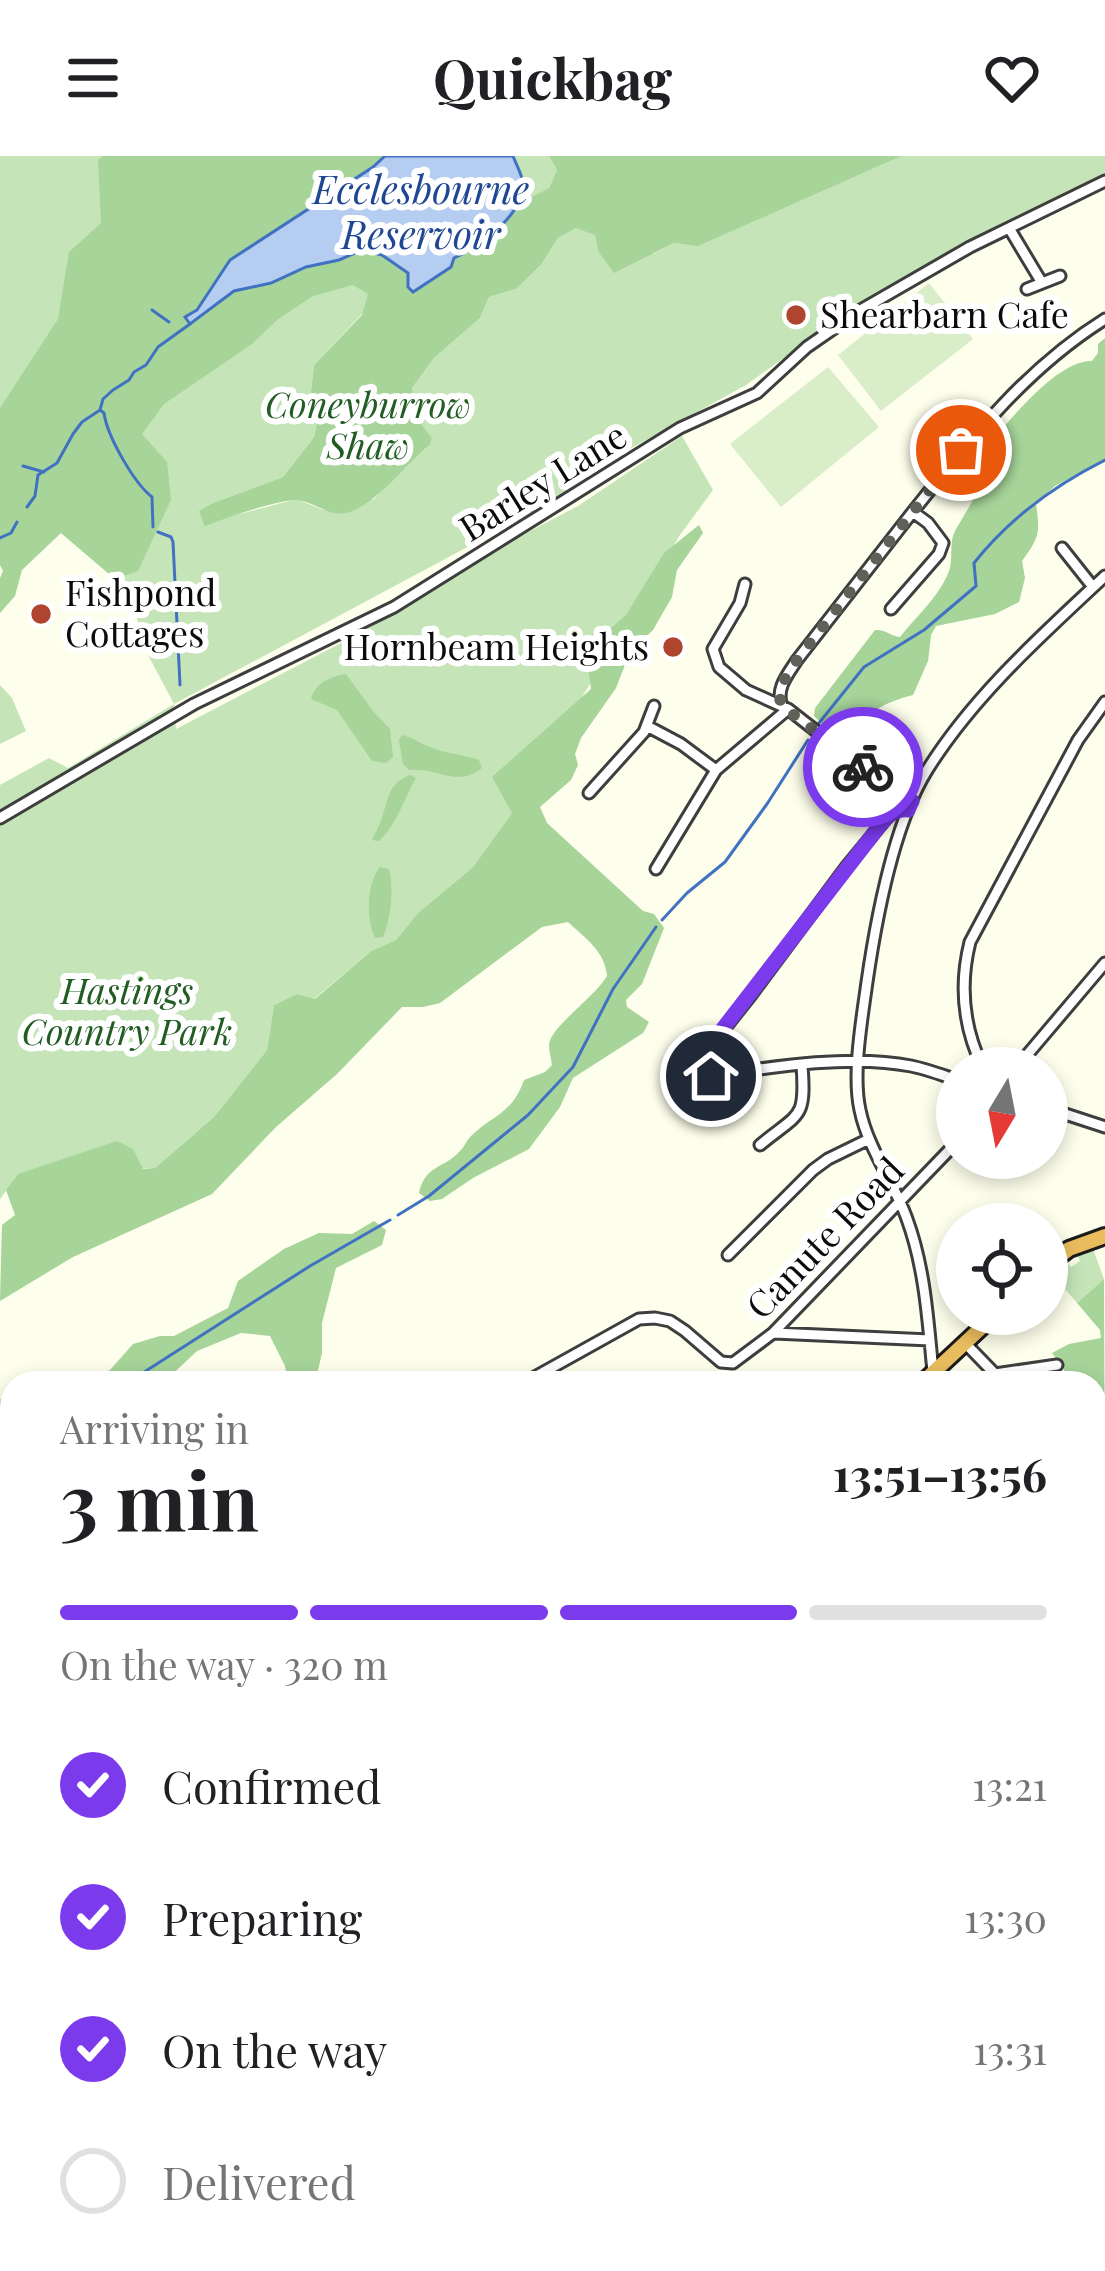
<!DOCTYPE html>
<meta charset="utf-8">
<style>
body{margin:0;font-family:"Playfair Display",serif;background:#f6f6f6;color:#202124;height:100vh;display:flex;flex-direction:column;font-size:45px;white-space:nowrap}
*{box-sizing:border-box;margin:0}
p{font-size:39px;color:#757577}
.icon{flex:none;width:66px;height:66px;fill:none;stroke:currentColor;stroke-width:2;stroke-linecap:round;stroke-linejoin:round}
.map{position:relative;flex:1;overflow:hidden}
.side{position:absolute;left:0px;top:1215px;width:1107px;height:900px;display:flex;flex-direction:column;background:#fff;border-radius:36px 36px 0 0;box-shadow:0 6px 18px #0003}
.side>*{flex:none}
.needle{width:78px;rotate:190deg}
.tools{position:absolute;left:936px;top:891px;display:grid;gap:24px}
.tools a{display:grid;place-items:center;width:132px;height:132px;border-radius:50%;background:#fff;box-shadow:0 6px 18px #0003;font-size:60px}
.pin{position:absolute;display:grid;place-items:center;width:102px;height:102px;color:#fff;margin:-51px;border:6px solid #fff;border-radius:50%;box-shadow:0 3px 12px #0007}
.courier{position:absolute;display:grid;place-items:center;width:120px;height:120px;margin:-60px;border:9px solid #7c3aed;border-radius:50%;background:#fff;color:#222;box-shadow:0 3px 15px #0007}
.summary em{font-style:normal;font-weight:700}
.summary div{display:flex;flex-direction:column-reverse}
.summary{display:flex;align-items:center;justify-content:space-between;height:204px;padding:0 60px}
h1{font-size:78px;font-weight:700;line-height:90px}
.bar{display:grid;grid-template-columns:repeat(4,1fr);gap:18px 12px;align-content:center;height:144px;padding:0 60px}
.bar i{height:15px;border-radius:9px;background:#e0e0e0}
.bar .on{background:#7c3aed}
.bar p{grid-column:span 4}
ol{padding:0 60px;list-style:none}
li{display:flex;align-items:center;gap:36px;height:132px}
li p{margin-inline-start:auto}
li .icon{padding:12px;border-radius:50%;background:#7c3aed;color:#fff;stroke-width:4}
li:last-child{color:#757577}
li i{width:66px;height:66px;border:6px solid #e0e0e0;border-radius:50%}
header{display:flex;justify-content:space-between;align-items:center;height:156px;padding:0 60px;background:#fff;font-size:54px;font-weight:700}
.map>svg:first-child{display:block}
.green{fill:#c5e5b8}
.forest{fill:#a6d499}
.pitch{fill:#d9edc9}
.water{fill:#b4cdf1;stroke:#4172c2;stroke-width:3}
.lines{fill:none;stroke-linecap:round;stroke-linejoin:round}
.stream{stroke:#4172c2;stroke-width:3}
.minor-casing{stroke:#3e3e3e;stroke-width:15}
.major-casing{stroke:#1c1c1c;stroke-width:18}
.highway-casing{stroke:#1c1c1c;stroke-width:20}
.minor{stroke:#fff;stroke-width:9}
.major{stroke:#eeeb6b;stroke-width:12}
.highway{stroke:#e9bc5e;stroke-width:14}
.done{stroke:#606059;stroke-width:12;stroke-dasharray:0 21.6}
.route{stroke:#7c3aed;stroke-width:15}
.poi-dot{fill:#b0452f;stroke:#fff;stroke-width:4.5}
.labels{text-anchor:middle;stroke-width:12;stroke-linejoin:round;paint-order:stroke}
.poi-label{font-size:36px;fill:#0b0b0b;stroke:#fff;text-anchor:start}
.park-label{font-size:36px;font-style:italic;fill:#215d22;stroke:#fff}
.street-label{font-size:36px;fill:#0b0b0b;stroke:#fff}
.water-label{font-size:39px;font-style:italic;fill:#1f4793;stroke:#fff}
</style>
<header><svg class="icon" aria-label="menu" viewBox="0 0 24 24"><path d="M4 6h16M4 12h16M4 18h16"/></svg>Quickbag<svg class="icon" aria-label="heart" viewBox="0 0 24 24"><path d="M12 20l-8-8c-3-5 5-10 8-4 3-6 11-1 8 4z"/></svg></header>
<div class="map">
<svg width="1105" height="2115" viewBox="0 0 1105 2115">
<rect width="100%" height="100%" fill="#fdfeeb"/>
<path class="green" d="M0 0H385L271 78 399 111 362 158 314 209 311 236 319 256 314 281 283 321 213 347 200 355 206 371 220 363 297 343 323 354 374 343 393 321 430 289 432 282 417 262 412 232 434 202 480 162 489 141 516 133 541 109 558 82 577 71 595 79 598 95 653 98 674 87 698 89 716 0H1105V18L985 78 862 146 746 229 615 301 542 351 174 548 176 573 343 486 438 432 500 391 578 350 682 280 713 334 680 379 512 657 473 711 418 757 396 784 371 795 314 843 297 838 274 849 267 894 214 961 155 1012 18 1018 0 1043V629L49 602 68 612 174 548 147 497 131 442 115 423 61 377 0 384Z
M513 0H549L557 14 549 32 519 47 523 27Z
M0 529 12 542 26 575 0 588Z
M1093 1093 1104 1123 1077 1147 1052 1118 1067 1107 1071 1111 1080 1105 1078 1100Z
M0 1608 12 1630V1933L0 1947Z
M1095 2081 1105 2083V2115H895L887 2103H1095Z"/>
<path class="forest" d="M103 0H385L373 11 230 104 190 168 234 135 271 127 306 111 339 104 363 94 382 99 408 117 414 136 451 111 453 102 490 82 519 47 549 32 557 14 549 0H901L698 90 674 87 614 117 598 95 595 79 576 72 558 82 541 109 516 133 489 141 480 162 434 202 412 232 417 262 432 282 430 289C403 310 382 343 350 356 330 363 315 345 296 344 282 343 219 363 205 371L199 355 213 347 283 321 314 281 319 256 311 236 314 209 362 159 368 138 353 129 313 140 277 164 252 188 164 248 142 278 167 306 171 344 138 415 115 423 61 377 22 414 15 440 0 457V422L3 415 0 409V252L58 163 69 96 101 67 98 4Z
M1105 182V304L1055 330 1036 348C1040 377 1040 380 1022 405L1025 422 1019 446 995 458 936 470 931 479 928 505 913 539C876 549 873 555 849 584L840 583 814 560 815 552 875 474C886 473 890 480 900 481 915 462 937 442 947 420 955 405 948 388 955 375 971 346 986 331 982 296 1006 269 1056 204 1092 205L1098 197V188Z
M699 369 703 377 677 414 672 441 653 474 630 496 616 532 581 582 575 598 578 609 571 624 540 651 547 667 643 755 654 758 664 772 642 828 626 844 627 851 649 866 643 877 573 922 560 951 529 993 473 1022 442 1043 430 1045 419 1037C425 1009 443 1013 459 996 464 992 466 985 471 980 494 958 512 958 524 924L545 916 552 909C551 902 549 895 549 889 550 871 595 841 607 820 605 795 585 782 568 766L542 771 440 847 423 851H402L337 918 276 971 212 1038 73 1101 0 1145 2 1069 15 1059 6 1034 18 1018 117 985 133 993 143 1013 155 1012 214 961 267 894 274 849 297 838 315 843 371 795 396 784 418 757 473 711 512 657 492 621 591 533 586 494 626 459 664 397Z
M346 518 373 555 390 573 393 601 386 607 372 605 337 554 311 543C316 526 330 521 346 518Z
M402 579C413 581 419 587 430 591 445 598 463 598 479 604L482 612C456 632 440 612 409 614L403 608 399 584Z
M410 619 416 622C404 643 397 668 379 685L372 684C375 677 379 671 381 664 389 643 387 628 410 619Z
M380 711 389 713C394 732 391 763 383 781L375 782C366 764 366 728 380 711Z
M374 1065 386 1074 382 1089 336 1112 322 1167V1197L315 1227H288L285 1210 270 1180 241 1177 197 1195 163 1227H84L110 1214 133 1188 160 1180H174L228 1152 238 1125 284 1093 319 1077 352 1078Z
M1104 1123 1105 1367 1095 1371V1227H1069L1063 1211 1052 1197 1069 1188 1101 1182 1100 1174 1077 1147Z
M0 1243H12V1322L0 1313Z"/>
<path class="pitch" d="M929 127 973 183 881 255 838 199Z
M828 211 879 271 781 351 730 288Z
M1095 1845 1105 1851V1906L1095 1899Z
M1105 1939V2060L1095 2061V1940Z"/>
<path class="water" d="M385 0H513C516 8 522 19 523 27 525 58 479 91 454 102L451 111 413 136 408 131V117L382 99 362 94 339 104 306 111 271 127 234 135 190 168 185 161 197 154 230 104 373 11Z
M813 2103H881L885 2115H818Z"/>
<g class="lines">
<path class="stream" d="M152 154 169 166
M100 254 104 257C107 280 134 327 152 341L153 371
M23 310 44 316
M27 351 35 340 38 319 57 307 73 278 82 266 100 254 103 243 113 234 129 224 134 216 146 209 158 191 190 168
M158 376 171 381 173 386 180 529
M0 382 11 377 17 366
M819 567 864 511 924 474 976 430 974 407C1009 363 1055 329 1105 304
M662 764 687 737 725 706 767 648 808 584
M398 1059 429 1040 528 959 573 911 613 833 656 771
M127 1227 310 1110 390 1064
M1095 1328 1105 1323"/>
<defs>
<path id="minor" d="M1009 72 1042 127
M1027 133 1060 120
M1062 392 1093 431
M745 428 740 447 713 493 719 511 746 534 788 553 848 600 912 645
M891 453 939 398 943 387 928 367 913 356
M782 550C775 533 788 518 797 504 835 455 873 407 911 358 969 285 1025 213 1105 163
M647 570 681 588 716 614
M589 637 644 576 654 550
M908 654H899L889 659 847 710 751 839 702 901 699 908 703 915 711 920C771 911 851 898 911 910 926 913 942 919 957 924
M0 662 194 548 394 451 680 272 757 237 807 191 859 155 970 91 1105 25
M656 713 716 614 788 553
M983 912C963 871 959 830 970 786L1078 584 1105 546
M1016 912 1105 807
M1047 952 1105 971
M760 989C800 956 806 964 802 909
M728 1099 813 1014 828 1003 869 983
M774 1177 930 1184
M965 1187 995 1218 1057 1209
M933 1216C928 1165 925 1112 907 1063 894 1026 868 993 860 954 852 918 862 863 867 826 876 764 894 669 926 616 972 541 1042 479 1105 420
M524 1227 639 1163 655 1162 670 1165 685 1175 721 1206 733 1207 773 1177 957 986
M0 1375 12 1380
M0 1391 12 1392
M1095 1432 1105 1425
M0 1513 12 1521
M1095 1531 1105 1538
M0 1567 12 1537
M0 1587 1 1588
M1095 1594 1105 1589
M514 2103 516 2115
M749 2103 754 2115
M271 2115 278 2103
M691 2115 719 2103"/>
<path id="major" d="M1095 1693 1105 1701"/>
<path id="highway" d="M1047 1110 1069 1093 1105 1080
M922 1227 996 1158
M297 2115 307 2103"/>
</defs>
<use href="#minor" class="minor-casing"/>
<use href="#major" class="major-casing"/>
<use href="#highway" class="highway-casing"/>
<use href="#minor" class="minor"/>
<use href="#major" class="major"/>
<use href="#highway" class="highway"/>
</g>
<g class="lines">
<path class="done" d="M863 611 782 550C775 533 788 518 797 504L961 294"/>
<path class="route" d="M711 920 703 915 699 908 701 901 868 685C879 671 889 652 908 654L912 645 863 611"/>
</g>
<g class="poi-dot">
<circle cx="796" cy="159" r="12"/>
<circle cx="41" cy="458" r="12"/>
<circle cx="673" cy="491" r="12"/>
</g>
<g class="labels">
<g class="poi-label">
<text x="820" y="172">Shearbarn Cafe</text>
<text x="65" y="450">Fishpond<tspan x="65" dy="41">Cottages</tspan></text>
<text x="649" y="504" text-anchor="end">Hornbeam Heights</text>
</g>
<g class="park-label">
<text x="368" y="262">Coneyburrow<tspan x="368" dy="41">Shaw</tspan></text>
<text x="127" y="848">Hastings<tspan x="127" dy="41">Country Park</tspan></text>
</g>
<g class="street-label">
<text transform="translate(543 326) rotate(-32)" y="13">Barley Lane</text>
<text transform="translate(825 1082) rotate(-46)" y="13">Canute Road</text>
</g>
<g class="water-label">
<text x="421" y="48">Ecclesbourne<tspan x="421" dy="45">Reservoir</tspan></text>
</g>
</g>
</svg>
<div class="tools">
<a><svg class="needle" viewBox="-14 -14 28 28"><path d="M0-13l5 13h-10z" fill="#e53935"/><path d="M0 13l5-13h-10z" fill="#757577"/></svg></a>
<a><svg class="icon" aria-label="locate" viewBox="0 0 24 24"><circle cx="12" cy="12" r="6"/><path d="M12 2v4M12 18v4M2 12h4M18 12h4"/></svg></a>
</div>
<div class="pin" style="left:961px;top:294px;background:#ea580c"><svg class="icon" aria-label="bag" viewBox="0 0 24 24"><path d="M5 8h14l-1 12H6zM9 8a3 3 0 0 1 6 0"/></svg></div>
<div class="pin" style="left:711px;top:920px;background:#1f2937"><svg class="icon" aria-label="home" viewBox="0 0 24 24"><path d="M3 11l9-7 9 7M6 9v11h12V9"/></svg></div>
<div class="courier" style="left:863px;top:611px"><svg class="icon" aria-label="bike" viewBox="0 0 24 24"><circle cx="6" cy="16" r="4"/><circle cx="18" cy="16" r="4"/><path d="M6 16l4-8h5l3 8M10 8l3 8H6M13 5h3"/></svg></div>
<section class="side">
<div class="summary"><div><h1>3 min</h1><p>Arriving in</p></div><em>13:51–13:56</em></div>
<div class="bar"><i class="on"></i><i class="on"></i><i class="on"></i><i></i><p>On the way · 320 m</p></div>
<ol>
<li><svg class="icon" aria-label="check" viewBox="0 0 24 24"><path d="M5 12l5 5 9-10"/></svg>Confirmed<p>13:21</p></li>
<li><svg class="icon" aria-label="check" viewBox="0 0 24 24"><path d="M5 12l5 5 9-10"/></svg>Preparing<p>13:30</p></li>
<li><svg class="icon" aria-label="check" viewBox="0 0 24 24"><path d="M5 12l5 5 9-10"/></svg>On the way<p>13:31</p></li>
<li><i></i>Delivered</li>
</ol>
</section>
</div>
